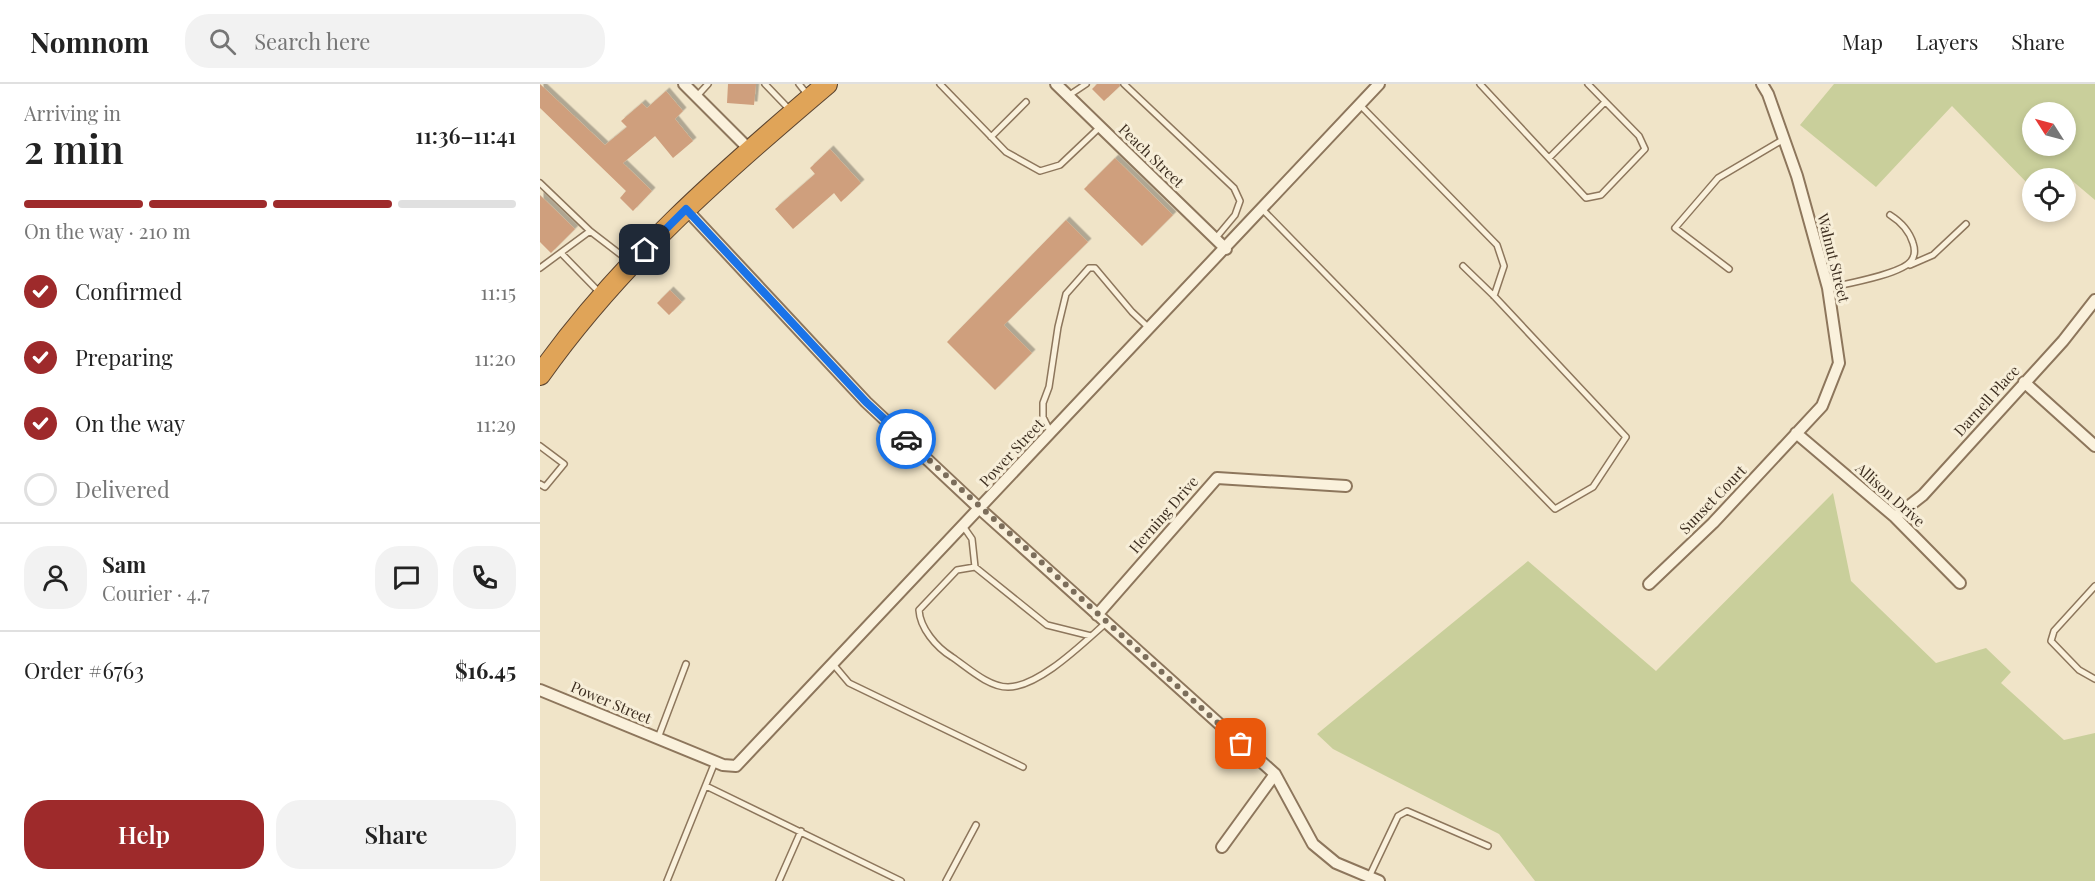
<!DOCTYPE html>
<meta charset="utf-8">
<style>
body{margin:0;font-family:"Playfair Display",serif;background:#f2f2f2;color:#222;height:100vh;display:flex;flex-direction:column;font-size:22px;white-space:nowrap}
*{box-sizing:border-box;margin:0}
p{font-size:20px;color:#767676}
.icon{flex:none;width:33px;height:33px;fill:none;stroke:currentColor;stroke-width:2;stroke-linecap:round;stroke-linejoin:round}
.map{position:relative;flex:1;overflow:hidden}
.side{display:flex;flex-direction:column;background:#fff;width:540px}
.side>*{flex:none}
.needle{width:39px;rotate:306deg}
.fabs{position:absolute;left:1482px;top:18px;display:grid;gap:12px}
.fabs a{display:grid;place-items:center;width:54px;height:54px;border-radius:50%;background:#fff;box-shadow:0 3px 9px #0003;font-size:30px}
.pin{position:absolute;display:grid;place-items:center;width:51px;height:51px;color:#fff;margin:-26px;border-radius:12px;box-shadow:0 3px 9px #0006}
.courier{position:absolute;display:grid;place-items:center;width:60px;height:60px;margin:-30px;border:4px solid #1a73e8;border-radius:50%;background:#fff;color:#222;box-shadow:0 2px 8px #0007}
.headline em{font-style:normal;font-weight:600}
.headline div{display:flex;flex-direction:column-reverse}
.headline{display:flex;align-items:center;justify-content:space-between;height:102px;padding:0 24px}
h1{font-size:39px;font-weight:600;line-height:45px}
.bar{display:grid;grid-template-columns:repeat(4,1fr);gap:9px 6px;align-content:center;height:72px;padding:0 24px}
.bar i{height:8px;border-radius:4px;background:#e0e0e0}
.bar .active{background:#9e2a2b}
.bar p{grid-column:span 4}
.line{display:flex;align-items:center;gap:15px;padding:0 24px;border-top:2px solid #e0e0e0}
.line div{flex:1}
.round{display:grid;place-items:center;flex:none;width:63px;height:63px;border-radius:24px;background:#f2f2f2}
ol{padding:0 24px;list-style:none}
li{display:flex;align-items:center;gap:18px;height:66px}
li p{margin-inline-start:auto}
li .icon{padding:6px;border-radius:50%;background:#9e2a2b;color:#fff;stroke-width:4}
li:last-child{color:#767676}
li i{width:33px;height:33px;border:3px solid #e0e0e0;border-radius:50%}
.action{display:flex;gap:12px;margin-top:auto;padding:12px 24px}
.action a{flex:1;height:69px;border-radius:24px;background:#9e2a2b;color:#fff;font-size:24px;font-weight:600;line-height:69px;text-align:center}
.action a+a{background:#f2f2f2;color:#222}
header{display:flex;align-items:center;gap:36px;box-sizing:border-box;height:84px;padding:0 30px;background:#fff;border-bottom:2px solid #e0e0e0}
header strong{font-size:28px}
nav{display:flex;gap:33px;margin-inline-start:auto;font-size:21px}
.search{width:420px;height:54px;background:#f2f2f2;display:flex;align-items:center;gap:15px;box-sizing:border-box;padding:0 21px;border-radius:24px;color:#767676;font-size:22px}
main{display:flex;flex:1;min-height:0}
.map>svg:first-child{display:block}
.green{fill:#c9cf9b;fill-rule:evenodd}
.building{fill:#cf9f7d;filter:url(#shadow)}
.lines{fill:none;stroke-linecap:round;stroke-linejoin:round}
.lane-casing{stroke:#8d765c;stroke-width:8}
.street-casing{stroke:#8d765c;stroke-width:14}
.highway-casing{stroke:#5b4430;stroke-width:22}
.lane{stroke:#faf1dc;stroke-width:5}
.street{stroke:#faf1dc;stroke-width:10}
.highway{stroke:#e0a458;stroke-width:20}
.done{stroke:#7c6e5b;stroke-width:6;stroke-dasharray:0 10.8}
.route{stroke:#1a73e8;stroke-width:8}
.labels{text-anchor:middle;stroke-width:6;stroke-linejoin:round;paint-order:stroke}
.street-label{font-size:15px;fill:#3d2e20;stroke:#f7eed8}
</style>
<header>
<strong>Nomnom</strong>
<div class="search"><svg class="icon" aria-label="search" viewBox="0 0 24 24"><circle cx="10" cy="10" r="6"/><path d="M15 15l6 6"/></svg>Search here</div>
<nav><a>Map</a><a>Layers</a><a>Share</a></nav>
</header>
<main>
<section class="side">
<div class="headline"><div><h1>2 min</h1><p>Arriving in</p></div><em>11:36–11:41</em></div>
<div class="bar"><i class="active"></i><i class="active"></i><i class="active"></i><i></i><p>On the way · 210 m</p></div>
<ol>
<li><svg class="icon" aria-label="check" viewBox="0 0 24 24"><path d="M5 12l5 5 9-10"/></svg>Confirmed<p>11:15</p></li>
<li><svg class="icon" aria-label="check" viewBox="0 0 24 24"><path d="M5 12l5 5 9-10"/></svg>Preparing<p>11:20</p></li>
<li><svg class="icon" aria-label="check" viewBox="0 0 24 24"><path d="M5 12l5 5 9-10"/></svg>On the way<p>11:29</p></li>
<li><i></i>Delivered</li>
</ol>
<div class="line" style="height:108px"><a class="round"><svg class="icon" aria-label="person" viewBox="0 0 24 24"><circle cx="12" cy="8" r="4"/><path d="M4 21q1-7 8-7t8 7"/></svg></a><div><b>Sam</b><p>Courier · 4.7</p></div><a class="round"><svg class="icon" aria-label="chat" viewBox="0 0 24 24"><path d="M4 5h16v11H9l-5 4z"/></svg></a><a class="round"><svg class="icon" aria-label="phone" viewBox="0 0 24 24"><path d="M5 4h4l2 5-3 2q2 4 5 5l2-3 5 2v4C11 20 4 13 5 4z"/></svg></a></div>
<div class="line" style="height:78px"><div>Order #6763</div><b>$16.45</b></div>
<div class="action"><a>Help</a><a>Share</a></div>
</section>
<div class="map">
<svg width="1555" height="797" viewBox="0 0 1555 797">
<defs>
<filter id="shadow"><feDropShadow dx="3.5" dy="-3.5" stdDeviation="0" flood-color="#0004"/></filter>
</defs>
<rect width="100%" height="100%" fill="#f0e4c8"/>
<path class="green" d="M1294 0H1555V116L1529 94 1526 97V94H1492V104L1412 22 1336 103 1260 41ZM1526 28V62H1492V28Z
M1293 409 1311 497 1396 579 1446 564 1471 588 1461 599 1524 656 1555 649V797H995L959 750 793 665 777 650 988 477 1116 587Z"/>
<path class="building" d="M0 0 65 61 87 43 81 37 102 19 107 24 126 7 143 27 135 35 153 57 133 74 115 52 83 79 112 107 93 127 80 114 86 107 0 24Z
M188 0H216L214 21 187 19Z
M557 0H579L580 2 564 17 552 5Z
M290 65 321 99 301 118 294 109 253 145 235 125 275 90 270 84Z
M575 74 633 131 602 162 544 105Z
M0 111 35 145 11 169 0 158Z
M526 136 548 158 464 241 492 269 455 306 407 258Z
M130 206 142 218 129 231 117 219Z"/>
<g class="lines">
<defs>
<path id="lane" d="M225 0 250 26
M259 0 267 10
M400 0 466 68 500 87 520 81 560 43
M584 0 694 104 700 117 695 131 675 155
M940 0 1046 114 1061 111 1105 65 1099 52 1048 0
M157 12 168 0
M528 12 546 0
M820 21 957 161 964 182 954 212
M451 53 486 18
M1009 74 1065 18
M0 99 50 147
M723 126 1015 425 1053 403 1086 353 954 212 923 182
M22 170 61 210
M1370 181 1393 171 1426 140
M0 184 50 147 89 177
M1189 185 1135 144 1178 94 1244 55
M1288 204C1305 200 1362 190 1371 177 1375 172 1375 165 1373 159 1369 146 1361 138 1350 131
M510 347 503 333V319L509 303 518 243 526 210 549 184H555L592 228 609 244
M0 362 24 380 5 403 0 400
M423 442 432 455 435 483
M1555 502 1514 547 1511 557 1539 586 1555 595
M551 552 507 541 435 483 417 486 379 526C380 544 396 563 412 573 427 583 448 603 468 603 499 603 543 559 566 539
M293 580 309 599 483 683
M118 654 146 580
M166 702 361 797
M829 793 858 732 867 727 948 762
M127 797 175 678
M239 797 261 747
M406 797 436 741"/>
<path id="street" d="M144 0 211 67
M516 0 686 165
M146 125 326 318 440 425 735 690 773 760 796 779 839 797
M1484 298 1555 362
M1256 349 1355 433 1420 499
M1355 433 1383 411 1523 257 1555 216
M1109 500 1173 439 1282 322 1299 279 1288 204 1257 92 1228 10 1222 0
M557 531 677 394 806 402
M0 606 183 681 196 682 839 0
M682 763 735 690"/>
<path id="highway" d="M0 291C79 179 183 88 287 0"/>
</defs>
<use href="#lane" class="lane-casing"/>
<use href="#street" class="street-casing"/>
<use href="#highway" class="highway-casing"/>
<use href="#lane" class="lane"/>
<use href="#street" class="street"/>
<use href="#highway" class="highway"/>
</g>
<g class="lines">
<path class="done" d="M366 355 701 660"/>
<path class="route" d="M105 166 146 125 326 318 366 355"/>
</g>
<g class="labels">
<g class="street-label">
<text transform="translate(611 72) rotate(44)" y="5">Peach Street</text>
<text transform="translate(1293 174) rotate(76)" y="5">Walnut Street</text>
<text transform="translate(1447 317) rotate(-48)" y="5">Darnell Place</text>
<text transform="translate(472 369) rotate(-47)" y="5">Power Street</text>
<text transform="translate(1350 411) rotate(42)" y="5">Allison Drive</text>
<text transform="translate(1173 416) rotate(-46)" y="5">Sunset Court</text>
<text transform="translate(624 431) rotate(-49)" y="5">Herning Drive</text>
<text transform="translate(71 619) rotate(23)" y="5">Power Street</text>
</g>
</g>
</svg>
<div class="fabs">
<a><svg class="needle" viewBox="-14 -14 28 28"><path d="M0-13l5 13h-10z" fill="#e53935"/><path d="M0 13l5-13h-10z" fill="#767676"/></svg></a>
<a><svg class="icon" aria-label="locate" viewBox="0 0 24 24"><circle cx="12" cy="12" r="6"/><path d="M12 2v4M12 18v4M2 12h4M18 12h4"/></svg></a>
</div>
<div class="pin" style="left:701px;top:660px;background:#ea580c"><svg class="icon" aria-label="bag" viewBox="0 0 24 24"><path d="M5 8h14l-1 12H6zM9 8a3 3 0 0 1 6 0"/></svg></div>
<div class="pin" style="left:105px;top:166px;background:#1f2937"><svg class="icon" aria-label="home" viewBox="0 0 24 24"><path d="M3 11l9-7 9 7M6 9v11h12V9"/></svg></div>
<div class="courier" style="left:366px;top:355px"><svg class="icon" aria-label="car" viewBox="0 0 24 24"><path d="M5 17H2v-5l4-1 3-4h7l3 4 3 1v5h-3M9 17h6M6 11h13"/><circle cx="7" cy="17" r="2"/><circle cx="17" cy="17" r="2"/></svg></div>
</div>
</main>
